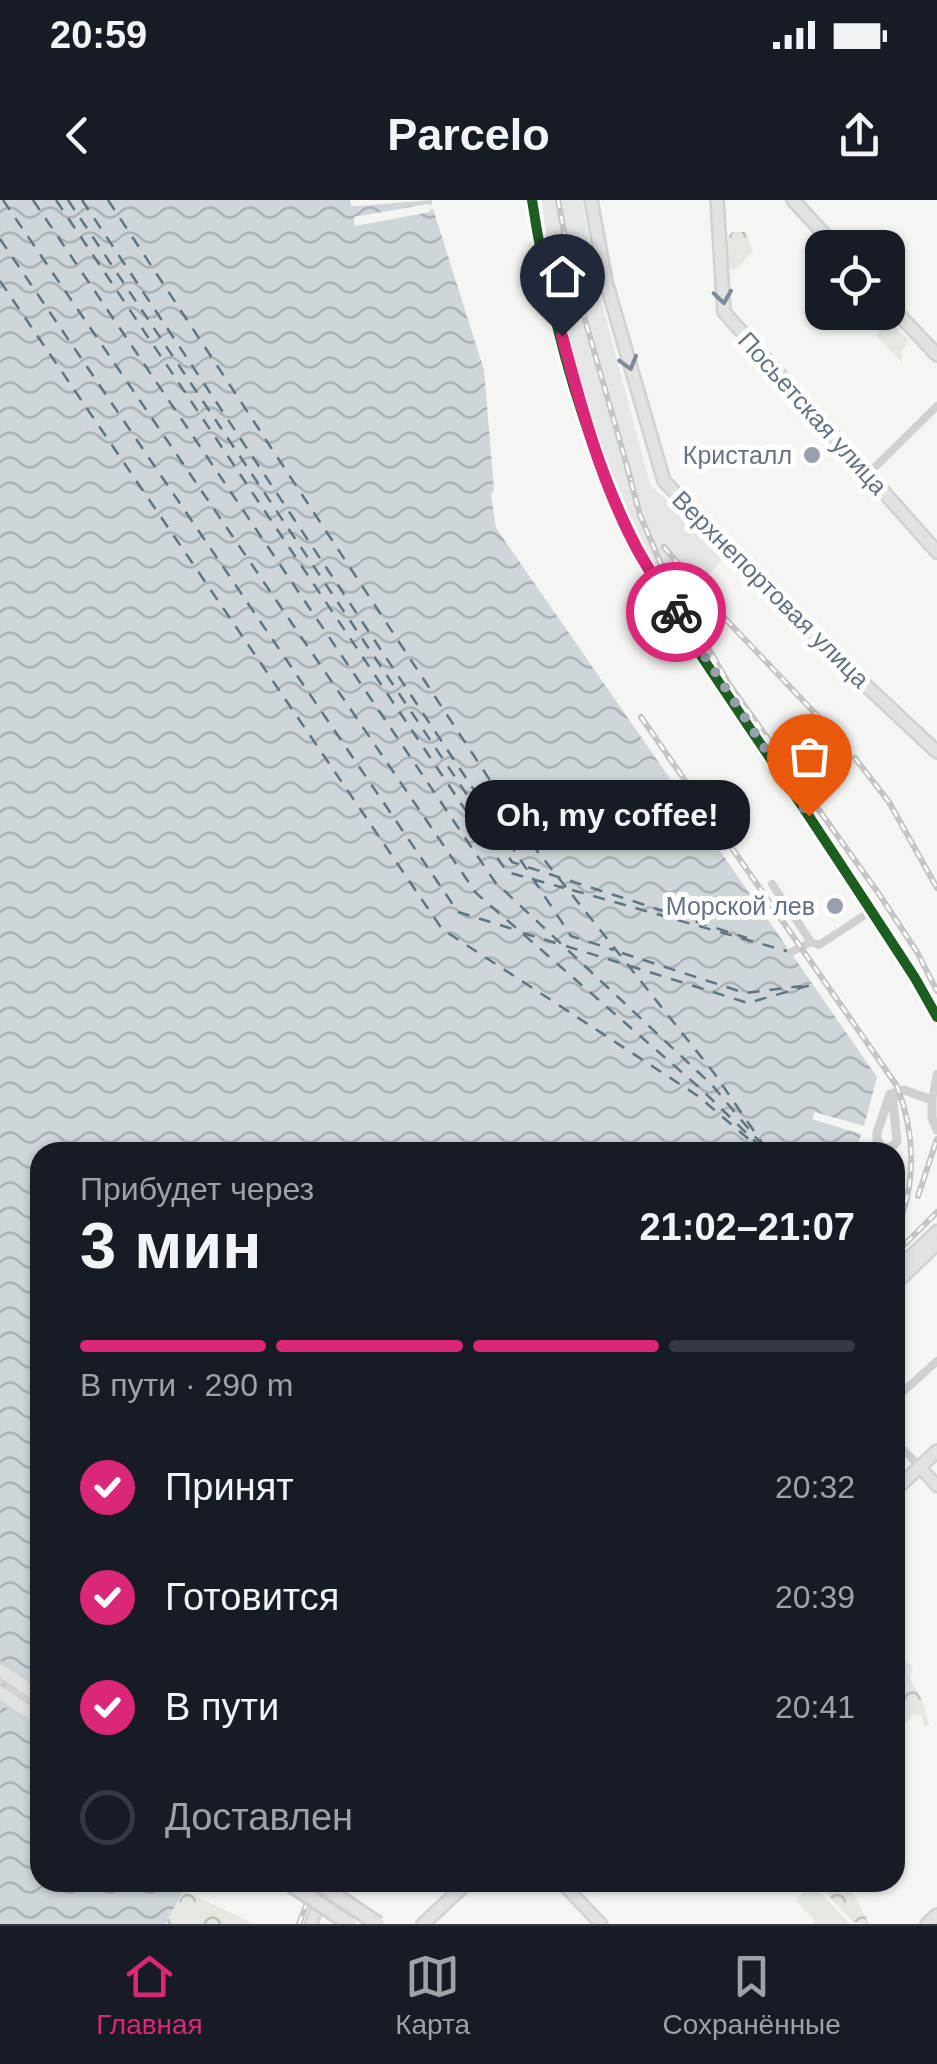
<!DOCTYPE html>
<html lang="ru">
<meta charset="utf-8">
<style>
body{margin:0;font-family:Arial,sans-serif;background:#20242c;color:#f1f3f6;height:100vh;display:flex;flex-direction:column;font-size:38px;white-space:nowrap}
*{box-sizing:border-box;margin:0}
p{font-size:32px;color:#9ea1a6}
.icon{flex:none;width:55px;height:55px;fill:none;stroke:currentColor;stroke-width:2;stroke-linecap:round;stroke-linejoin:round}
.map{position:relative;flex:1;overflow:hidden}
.side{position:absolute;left:30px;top:942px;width:875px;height:750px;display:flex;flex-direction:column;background:#171b24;border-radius:30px;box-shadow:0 2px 8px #0004}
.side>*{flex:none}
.tools{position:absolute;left:805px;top:30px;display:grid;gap:20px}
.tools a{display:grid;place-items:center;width:100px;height:100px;border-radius:20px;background:#171b24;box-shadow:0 2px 8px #0004;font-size:50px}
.pin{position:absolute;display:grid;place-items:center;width:85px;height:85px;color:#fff;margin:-102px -42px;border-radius:50% 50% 50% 0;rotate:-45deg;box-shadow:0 0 10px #0007}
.pin .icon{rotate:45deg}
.courier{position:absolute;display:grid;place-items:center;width:100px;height:100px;margin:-50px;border:8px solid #db2777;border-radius:50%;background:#fff;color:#222;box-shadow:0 2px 12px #0007}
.bubble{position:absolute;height:70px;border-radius:30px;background:#171b24;box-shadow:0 2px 8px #0004;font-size:32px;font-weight:800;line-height:70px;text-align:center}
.overview em{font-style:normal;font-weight:800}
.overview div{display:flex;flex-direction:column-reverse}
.overview{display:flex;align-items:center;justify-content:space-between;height:170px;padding:0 50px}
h1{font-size:65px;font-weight:800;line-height:75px}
.bar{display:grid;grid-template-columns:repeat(4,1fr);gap:15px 10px;align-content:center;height:120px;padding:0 50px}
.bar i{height:12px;border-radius:8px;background:#363941}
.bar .current{background:#db2777}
.bar p{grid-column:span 4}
ol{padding:0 50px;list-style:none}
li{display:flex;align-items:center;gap:30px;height:110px}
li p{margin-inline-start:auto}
li .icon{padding:10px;border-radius:50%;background:#db2777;color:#fff;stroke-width:4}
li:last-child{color:#9ea1a6}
li i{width:55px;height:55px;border:5px solid #363941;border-radius:50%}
.status{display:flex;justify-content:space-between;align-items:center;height:70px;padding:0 50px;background:#171b24;direction:ltr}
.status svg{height:28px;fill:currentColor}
header{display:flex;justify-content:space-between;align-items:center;height:130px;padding:0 50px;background:#171b24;font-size:45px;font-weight:800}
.dock{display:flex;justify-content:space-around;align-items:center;height:140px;border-top:2px solid #363941;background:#171b24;font-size:28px;color:#9ea1a6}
.dock a{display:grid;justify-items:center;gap:5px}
.dock .current{color:#db2777}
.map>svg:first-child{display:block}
.built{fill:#e5e7e6}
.grass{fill:#e4e8e1}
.forest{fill:url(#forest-crowns)}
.water{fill:url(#water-waves)}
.pier{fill:#f5f5f3}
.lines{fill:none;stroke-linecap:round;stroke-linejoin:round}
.ferry{stroke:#5f7682;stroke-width:2.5;stroke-dasharray:12 10;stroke-linecap:butt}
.secondary-casing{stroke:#d0d2d3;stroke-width:15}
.primary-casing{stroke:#d0d2d2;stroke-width:16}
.trunk-casing{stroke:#d0d1d2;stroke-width:18}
.minor{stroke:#cfd0d0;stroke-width:8}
.tertiary{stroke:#cfd0d0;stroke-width:9}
.secondary{stroke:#e1e2e2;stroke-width:10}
.primary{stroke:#e1e2e2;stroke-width:11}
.trunk{stroke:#e1e2e2;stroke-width:12}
.rail-casing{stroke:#c5c5c6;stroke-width:6}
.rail{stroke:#fff;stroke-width:2.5;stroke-dasharray:8;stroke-linecap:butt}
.trunk-bridge-casing{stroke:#d0d1d2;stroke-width:18;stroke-linecap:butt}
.trunk-bridge{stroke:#e1e2e2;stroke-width:12}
.cycleway-casing{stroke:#fff;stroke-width:16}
.cycleway{stroke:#1b5e20;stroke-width:10}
.oneway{stroke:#7d8998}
.done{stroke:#97a0ac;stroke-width:10;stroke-dasharray:0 18}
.route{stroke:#db2777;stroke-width:12}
.poi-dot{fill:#97a0ac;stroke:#fff;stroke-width:4}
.labels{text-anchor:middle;stroke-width:10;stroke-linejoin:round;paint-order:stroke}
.street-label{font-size:25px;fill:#647385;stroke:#fff}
.poi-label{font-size:25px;fill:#647385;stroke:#fff;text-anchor:end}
</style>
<div class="status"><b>20:59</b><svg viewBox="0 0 49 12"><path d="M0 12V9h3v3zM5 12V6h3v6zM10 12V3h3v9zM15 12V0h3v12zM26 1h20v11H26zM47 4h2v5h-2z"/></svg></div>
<header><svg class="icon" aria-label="back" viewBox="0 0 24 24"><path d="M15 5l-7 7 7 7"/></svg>Parcelo<svg class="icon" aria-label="share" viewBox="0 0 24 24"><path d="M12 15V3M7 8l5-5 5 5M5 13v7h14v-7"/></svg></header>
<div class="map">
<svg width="937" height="1724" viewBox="0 0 937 1724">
<defs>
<pattern id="forest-crowns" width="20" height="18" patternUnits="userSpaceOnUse" patternTransform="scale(2.5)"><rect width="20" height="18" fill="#e4e8e1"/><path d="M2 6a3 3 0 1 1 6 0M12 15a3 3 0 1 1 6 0" fill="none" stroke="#bcc0bc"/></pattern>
<pattern id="water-waves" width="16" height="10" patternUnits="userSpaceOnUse" patternTransform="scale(2.5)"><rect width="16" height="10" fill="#ced6d9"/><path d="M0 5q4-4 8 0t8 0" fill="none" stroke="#abb2b6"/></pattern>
</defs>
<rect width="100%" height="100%" fill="#f5f5f3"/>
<path class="built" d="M542 0H582L597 84 650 285 680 312 723 359 703 380 673 399 636 339 601 250 550 66Z"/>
<path class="grass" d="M808 1688 818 1690 850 1724H812L815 1721 795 1700Z"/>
<path class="forest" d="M733 32H746L753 51 737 69 730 70C725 61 723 38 733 32Z
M890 122 909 140 901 152 903 163 875 135Z
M895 1456 903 1458 913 1467 910 1479 922 1500 929 1525 924 1526 921 1515H913L895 1536Z
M817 1683H848L869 1724 853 1722Z
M185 1691 254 1724H165Z"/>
<path class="water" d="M0 0H350L351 6H359L432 0V5L354 17 355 25 433 9 484 170 494 289 491 295 496 328 877 877 864 926 815 912 812 919 861 934 856 952H40V1682L188 1683 165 1724H0Z"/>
<path class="pier" d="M428 4 432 5 430 12 355 26 354 17Z"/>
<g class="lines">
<path class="ferry" d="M3 0 476 693 701 889 766 952
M33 0 495 682 712 885 768 952
M56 0 507 672 564 688
M68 0 512 662 747 738
M82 0 571 736 614 750
M108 0 534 647 714 873 765 947
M0 39 458 712 516 730
M0 81 442 729 698 896 758 947
M572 690 790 752
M523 733 559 744
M566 746 748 803 814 784
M622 753 745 793 802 786"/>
<defs>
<path id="secondary" d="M895 1071 937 1031
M895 1085 937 1044
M920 1267 937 1286
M561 1682 601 1724
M311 1724 327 1683"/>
<path id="primary" d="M591 0 606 82 664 281 825 447 937 552
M717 0 724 112 937 352
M793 0 837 48
M888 103 937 155
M895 1290 937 1251
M423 1724 468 1682
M927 1724 937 1715"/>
<path id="trunk" d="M0 1470 40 1497
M0 1493 40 1519"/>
</defs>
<use href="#secondary" class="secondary-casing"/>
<use href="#primary" class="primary-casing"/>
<use href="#trunk" class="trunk-casing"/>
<path class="minor" d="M532 0C550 116 582 236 634 342 664 404 713 473 751 530 807 612 861 695 915 778L937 817
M868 274 937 206
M772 684 811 742 819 745 871 711
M791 752 811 742
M932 900 937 874
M895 1199 937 1161
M895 1241 920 1267
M803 1682 804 1684"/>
<path class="tertiary" d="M897 892 893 900 897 942 890 948 882 947 877 940V933L890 894 904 890 932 900V918L937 930"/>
<use href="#secondary" class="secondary"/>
<use href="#primary" class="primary"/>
<use href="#trunk" class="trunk"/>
<defs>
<path id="rail" d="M558 0 572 74 631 280
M627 267 640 315 663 369 729 484 879 694 917 752 937 791
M664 347 717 410 830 529
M641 517 897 886C916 936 917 984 895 1033
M855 558 889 602 937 688
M918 996 937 939
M895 1054 937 1012
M299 1724 315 1682"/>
</defs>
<use href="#rail" class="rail-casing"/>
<use href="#rail" class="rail"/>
<defs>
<path id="trunk-bridge" d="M287 1682 350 1724
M316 1682 378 1724"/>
</defs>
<use href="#trunk-bridge" class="trunk-bridge-casing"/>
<use href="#trunk-bridge" class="trunk-bridge"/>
<defs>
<path id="cycleway" d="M532 0C550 116 582 236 634 342 664 404 713 473 751 530 807 612 861 695 915 778L937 817"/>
</defs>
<use href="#cycleway" class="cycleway-casing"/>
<use href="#cycleway" class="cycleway"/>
</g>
<defs><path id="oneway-chevron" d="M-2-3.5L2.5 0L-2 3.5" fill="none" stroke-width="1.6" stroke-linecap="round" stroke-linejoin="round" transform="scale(2.5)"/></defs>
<g class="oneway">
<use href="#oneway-chevron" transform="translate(723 97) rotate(82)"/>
<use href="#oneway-chevron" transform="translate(629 163) rotate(74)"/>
</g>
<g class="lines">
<path class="done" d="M676 412 809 616"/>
<path class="route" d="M562 136C581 207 601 281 636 347 648 369 663 391 676 412"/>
</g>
<g class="poi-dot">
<circle cx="812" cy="255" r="10"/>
<circle cx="835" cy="706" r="10"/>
</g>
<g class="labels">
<g class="street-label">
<text transform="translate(813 213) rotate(48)" y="9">Посьетская улица</text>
<text transform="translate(771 389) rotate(45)" y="9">Верхнепортовая улица</text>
</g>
<g class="poi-label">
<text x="792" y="264">Кристалл</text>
<text x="815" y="715">Морской лев</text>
</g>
</g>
</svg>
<div class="tools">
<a><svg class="icon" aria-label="locate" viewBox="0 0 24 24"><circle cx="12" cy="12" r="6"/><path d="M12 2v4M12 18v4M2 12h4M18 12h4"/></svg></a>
</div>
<div class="pin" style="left:809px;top:616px;background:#ea580c"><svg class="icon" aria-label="bag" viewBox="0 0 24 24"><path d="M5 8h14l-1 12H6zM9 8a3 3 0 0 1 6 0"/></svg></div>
<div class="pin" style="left:562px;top:136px;background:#1f2937"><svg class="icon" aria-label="home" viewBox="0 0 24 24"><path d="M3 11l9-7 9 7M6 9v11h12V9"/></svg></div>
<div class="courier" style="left:676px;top:412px"><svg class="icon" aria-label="bike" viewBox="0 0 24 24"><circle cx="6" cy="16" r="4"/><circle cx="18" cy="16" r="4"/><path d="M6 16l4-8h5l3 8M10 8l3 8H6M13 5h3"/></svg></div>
<div class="bubble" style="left:465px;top:580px;width:285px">Oh, my coffee!</div>
<section class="side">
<div class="overview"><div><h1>3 мин</h1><p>Прибудет через</p></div><em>21:02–21:07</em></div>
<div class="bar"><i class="current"></i><i class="current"></i><i class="current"></i><i></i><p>В пути · 290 m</p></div>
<ol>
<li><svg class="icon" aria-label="check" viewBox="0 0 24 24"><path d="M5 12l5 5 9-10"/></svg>Принят<p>20:32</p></li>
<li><svg class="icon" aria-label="check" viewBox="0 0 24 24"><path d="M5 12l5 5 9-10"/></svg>Готовится<p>20:39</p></li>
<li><svg class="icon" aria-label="check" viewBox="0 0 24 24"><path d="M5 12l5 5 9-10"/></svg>В пути<p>20:41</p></li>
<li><i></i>Доставлен</li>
</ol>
</section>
</div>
<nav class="dock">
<a class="current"><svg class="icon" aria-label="home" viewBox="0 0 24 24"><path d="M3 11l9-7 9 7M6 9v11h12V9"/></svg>Главная</a>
<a><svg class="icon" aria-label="map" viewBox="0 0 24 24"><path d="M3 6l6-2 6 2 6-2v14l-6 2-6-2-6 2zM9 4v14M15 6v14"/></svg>Карта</a>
<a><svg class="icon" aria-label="saved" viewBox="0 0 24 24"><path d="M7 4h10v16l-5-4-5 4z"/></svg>Сохранённые</a>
</nav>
